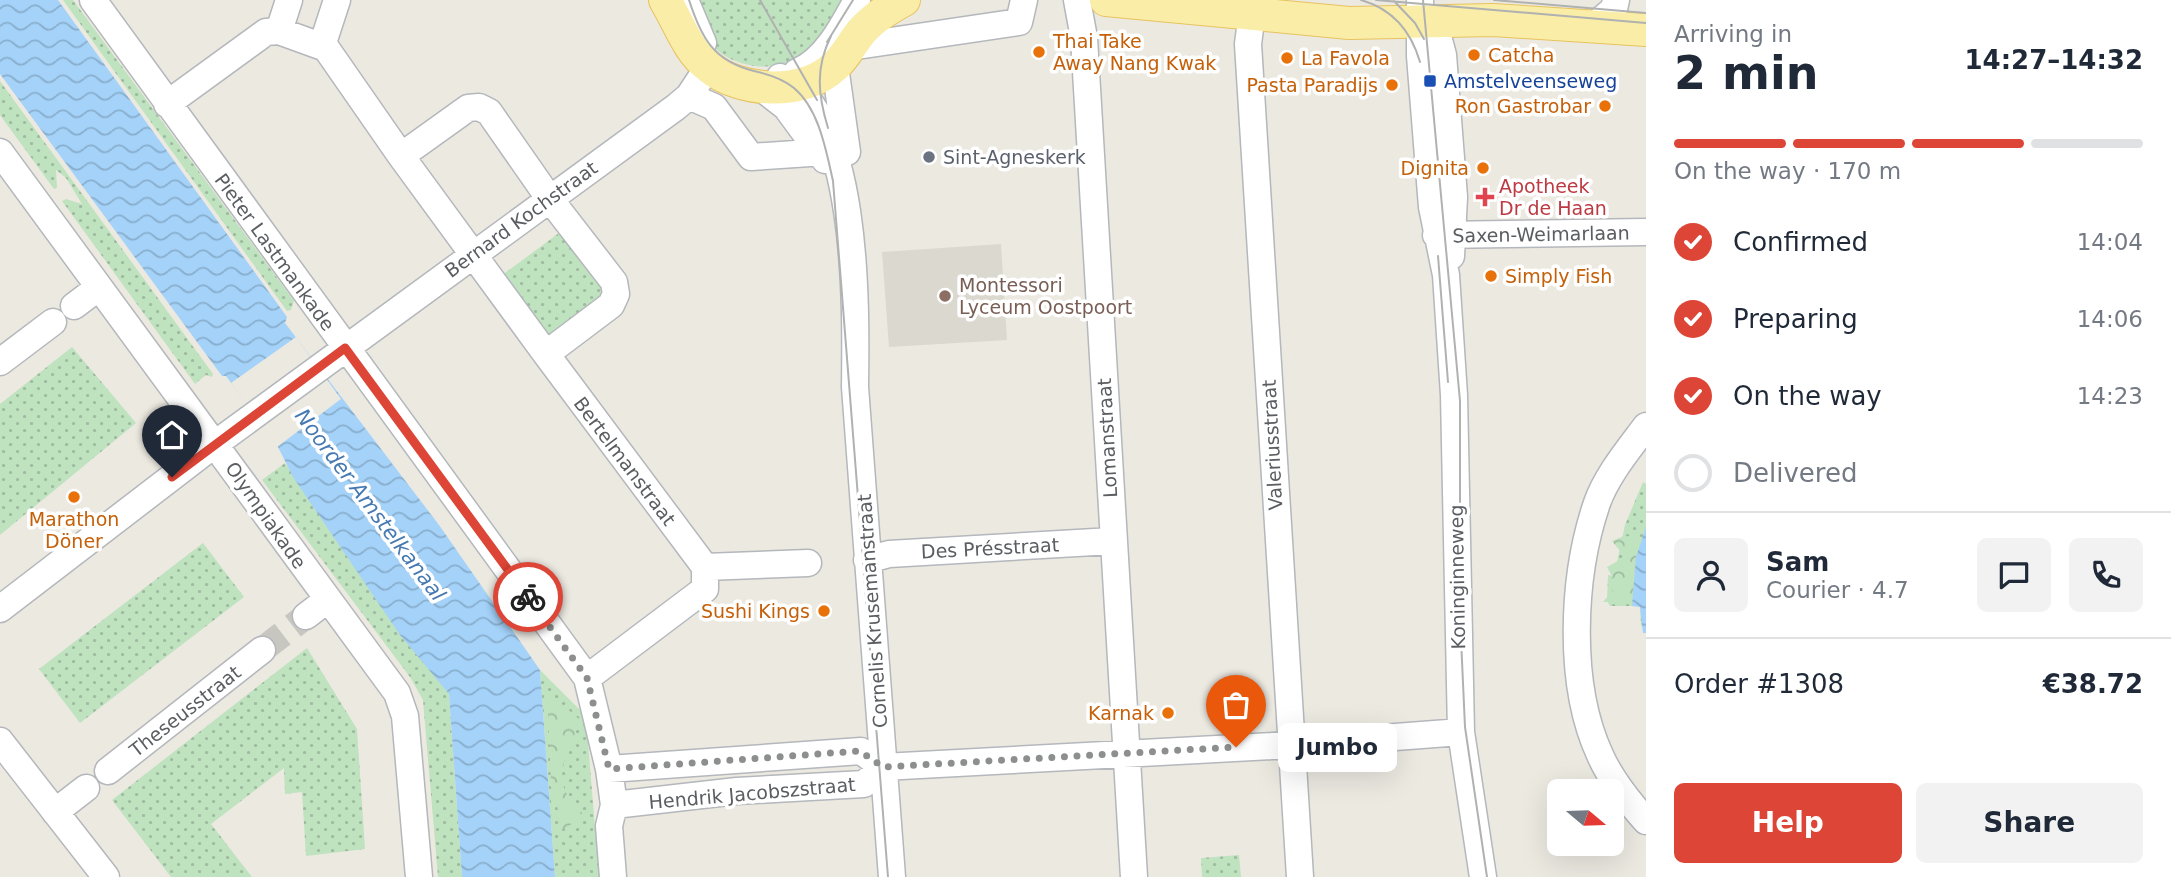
<!DOCTYPE html>
<meta charset="utf-8">
<style>
body{margin:0;font-family:"DejaVu Sans",sans-serif;background:#f2f2f3;color:#1f2937;height:100vh;display:flex;flex-direction:column;font-size:26px;white-space:nowrap}
*{box-sizing:border-box;margin:0}
p{font-size:23px;color:#747a83}
.icon{flex:none;width:38px;height:38px;fill:none;stroke:currentColor;stroke-width:2;stroke-linecap:round;stroke-linejoin:round}
.map{position:relative;flex:1;overflow:hidden}
.panel{display:flex;flex-direction:column;background:#fff;width:525px}
.panel>*{flex:none}
.needle{width:46px;rotate:109deg}
.controls{position:absolute;left:1547px;top:779px;display:grid;gap:14px}
.controls a{display:grid;place-items:center;width:77px;height:77px;border-radius:10px;background:#fff;box-shadow:0 7px 28px #0002;font-size:35px}
.pin{position:absolute;display:grid;place-items:center;width:60px;height:60px;color:#fff;margin:-72px -30px;border-radius:50% 50% 50% 0;rotate:-45deg;box-shadow:0 0 7px #0007}
.pin .icon{rotate:45deg}
.courier{position:absolute;display:grid;place-items:center;width:70px;height:70px;margin:-35px;border:5px solid #dd4536;border-radius:50%;background:#fff;color:#222;box-shadow:0 2px 9px #0007}
.bubble{position:absolute;height:49px;border-radius:10px;background:#fff;box-shadow:0 7px 28px #0002;font-size:23px;font-weight:600;line-height:49px;text-align:center}
.headline em{font-style:normal;font-weight:600}
.headline div{display:flex;flex-direction:column-reverse}
.headline{display:flex;align-items:center;justify-content:space-between;height:119px;padding:0 28px}
h1{font-size:46px;font-weight:600;line-height:52px}
.bar{display:grid;grid-template-columns:repeat(4,1fr);gap:10px 7px;align-content:center;height:84px;padding:0 28px}
.bar i{height:9px;border-radius:5px;background:#e0e1e3}
.bar .on{background:#dd4536}
.bar p{grid-column:span 4}
.line{display:flex;align-items:center;gap:18px;padding:0 28px;border-top:2px solid #e0e1e3}
.line div{flex:1}
.round{display:grid;place-items:center;flex:none;width:74px;height:74px;border-radius:10px;background:#f2f2f3}
ol{padding:0 28px;list-style:none}
li{display:flex;align-items:center;gap:21px;height:77px}
li p{margin-inline-start:auto}
li .icon{padding:7px;border-radius:50%;background:#dd4536;color:#fff;stroke-width:4}
li:last-child{color:#747a83}
li i{width:38px;height:38px;border:4px solid #e0e1e3;border-radius:50%}
.button{display:flex;gap:14px;margin-top:auto;padding:14px 28px}
.button a{flex:1;height:80px;border-radius:10px;background:#dd4536;color:#fff;font-size:28px;font-weight:600;line-height:80px;text-align:center}
.button a+a{background:#f2f2f3;color:#1f2937}
main{display:flex;flex:1;min-height:0}
.map>svg:first-child{display:block}
.education{fill:#dbd8cf}
.green{fill:url(#green-dots)}
.forest{fill:url(#forest-crowns)}
.water{fill:url(#water-waves)}
.pier{fill:#ece9e1}
.lines{fill:none;stroke-linecap:round;stroke-linejoin:round}
.minor-tunnel{stroke:#c8c6c1;stroke-width:26;stroke-dasharray:26 13;stroke-linecap:butt}
.minor-casing{stroke:#b4b7bb;stroke-width:29}
.major-casing{stroke:#e7c35e;stroke-width:34}
.minor{stroke:#fff;stroke-width:26}
.major{stroke:#f9eda8;stroke-width:32}
.tram{stroke:#b0b1b1;stroke-width:2}
.done{stroke:#8d8e8e;stroke-width:7;stroke-dasharray:0 12.6}
.route{stroke:#dd4536;stroke-width:9}
.food-dot{fill:#e8710a;stroke:#fff;stroke-width:2.5}
.transit-dot{fill:#1a4fb4;stroke:#fff;stroke-width:2.5}
.worship-dot{fill:#6b7280;stroke:#fff;stroke-width:2.5}
.health-dot{fill:#e0444e;stroke:#fff;stroke-width:2.5}
.education-dot{fill:#8d6e63;stroke:#fff;stroke-width:2.5}
.labels{text-anchor:middle;stroke-width:7;stroke-linejoin:round;paint-order:stroke}
.food-label{font-size:19px;fill:#c56008;stroke:#fff;text-anchor:end}
.transit-label{font-size:19px;fill:#164399;stroke:#fff;text-anchor:start}
.worship-label{font-size:19px;fill:#5b616d;stroke:#fff;text-anchor:start}
.health-label{font-size:19px;fill:#be3a42;stroke:#fff;text-anchor:start}
.street-label{font-size:19px;fill:#5a5d61;stroke:#fff}
.education-label{font-size:19px;fill:#785e54;stroke:#fff;text-anchor:start}
.water-label{font-size:21px;font-style:italic;fill:#4679b2;stroke:#fff}
</style>
<main>
<div class="map">
<svg width="1646" height="877" viewBox="0 0 1646 877">
<defs>
<pattern id="green-dots" width="8" height="8" patternUnits="userSpaceOnUse" patternTransform="scale(1.75)"><rect width="8" height="8" fill="#bfe2bf"/><path d="M2 2h.1M6 6h.1" fill="none" stroke="#9eba9f" stroke-width="1.8" stroke-linecap="round"/></pattern>
<pattern id="forest-crowns" width="20" height="18" patternUnits="userSpaceOnUse" patternTransform="scale(1.75)"><rect width="20" height="18" fill="#bfe2bf"/><path d="M2 6a3 3 0 1 1 6 0M12 15a3 3 0 1 1 6 0" fill="none" stroke="#9eba9f"/></pattern>
<pattern id="water-waves" width="16" height="10" patternUnits="userSpaceOnUse" patternTransform="scale(1.75)"><rect width="16" height="10" fill="#a4d2f9"/><path d="M0 5q4-4 8 0t8 0" fill="none" stroke="#89aecd"/></pattern>
</defs>
<rect width="100%" height="100%" fill="#ece9e1"/>
<path class="education" d="M1001 244 1007 340 889 347 882 252Z"/>
<path class="green" d="M63 0H73L294 301 291 310 287 311Z
M693 0H848C825 37 798 75 749 65 734 62 717 54 709 40 702 28 698 13 693 0Z
M0 81 213 374 212 377 206 375 195 384 62 201 66 199 82 204 66 178 56 170 57 188 54 189 0 115Z
M559 233 602 286 599 301 553 337H546L501 276Z
M72 347 136 423 0 535V404Z
M285 463 449 694 462 877H438L423 700 410 677 262 480Z
M1643 482 1646 484V633L1641 625 1640 606H1610L1607 601 1608 575 1614 576 1625 525Z
M203 543 244 597 80 723 39 669Z
M307 648 357 729 365 849 306 856 302 792 285 794 284 768 211 824 252 877H171L112 800Z
M540 670 582 712 587 730 599 877H555Z
M1239 855 1241 877H1202L1201 858Z"/>
<path class="forest" d="M1624 536 1642 537 1636 557 1632 606 1628 602H1603L1617 586 1607 567 1625 557 1612 541Z
M547 691 580 720C566 762 546 780 584 815L563 830 551 782Z"/>
<path class="water" d="M0 0H58L287 317 285 323 439 525 540 670 555 877H462L449 694 400 635 293 477 277 445 226 376H222L0 74Z
M1646 527V633H1643L1640 607 1632 606 1636 557Z"/>
<path class="pier" d="M296 337 341 399 277 447 231 383Z"/>
<g class="lines">
<path class="minor-tunnel" d="M262 650 306 616"/>
<defs>
<path id="minor" d="M93 0 587 678 609 769 614 805 609 826 613 877
M685 0 703 43
M1077 0 1084 38 1134 877
M1420 0V56L1432 207 1446 275 1454 395 1461 732 1483 877
M1252 13 1248 44 1300 877
M1422 23 1439 40 1443 55 1454 197 1451 256
M1594 26 1614 9 1616 0
M279 31 289 0
M322 46 337 0
M850 47 1019 22 1024 0
M835 66 847 152
M797 72C825 61 843 26 857 0
M780 77C860 114 856 310 855 387L892 877
M759 86 786 107 825 160
M689 96 714 107 751 157 810 153 818 148
M167 104 266 32 279 31 326 48 401 156
M479 107 489 112 549 198 614 282 616 294 611 305 546 354 401 156 468 108Z
M0 152 397 693 405 716 419 877
M1436 235 1646 232
M74 306 99 287
M546 354 705 567
M0 362 53 322
M1646 426C1629 449 1607 475 1597 503 1572 576 1567 684 1600 755 1611 780 1628 801 1646 821
M867 560 889 554 1112 541
M705 567 808 563
M0 609 215 444 676 107 689 96 708 67
M306 616 327 600
M587 678 705 589V567
M0 741 106 877
M609 769 861 751 883 767
M108 771 262 650
M614 805 737 791 864 784 883 767 1290 745 1461 732
M55 812 86 788"/>
<path id="major" d="M665 0C678 21 688 52 709 67 741 93 804 96 835 66 845 57 852 43 861 32 873 18 888 9 904 0
M1106 0 1349 23 1493 20 1646 30"/>
</defs>
<use href="#minor" class="minor-casing"/>
<use href="#major" class="major-casing"/>
<use href="#minor" class="minor"/>
<use href="#major" class="major"/>
<path class="tram" d="M689 0C701 37 713 61 754 71 768 74 782 78 794 88 819 109 826 150 833 181L888 877
M760 0 817 100
M1361 0C1393 9 1411 31 1420 62
M1376 0 1646 23
M1423 0 1460 401V617L1465 727 1487 877
M1494 0 1646 13
M1394 1 1415 23 1424 39
M827 42 853 0
M828 128C818 95 815 68 831 36
M1438 256 1448 382"/>
</g>
<g class="lines">
<path class="done" d="M528 597 587 678 609 769 860 751 883 767 1236 747"/>
<path class="route" d="M172 477 345 348 528 597"/>
</g>
<g class="food-dot">
<circle cx="1039" cy="52" r="7"/>
<circle cx="1474" cy="55" r="7"/>
<circle cx="1287" cy="58" r="7"/>
<circle cx="1392" cy="85" r="7"/>
<circle cx="1605" cy="106" r="7"/>
<circle cx="1483" cy="168" r="7"/>
<circle cx="1491" cy="276" r="7"/>
<circle cx="74" cy="497" r="7"/>
<circle cx="824" cy="611" r="7"/>
<circle cx="1168" cy="713" r="7"/>
</g>
<rect class="transit-dot" x="1423" y="74" width="14" height="14" rx="3.5"/>
<circle class="worship-dot" cx="929" cy="157" r="7"/>
<path class="health-dot" d="M1481.5 186.5h7v7h7v7h-7v7h-7v-7h-7v-7h7z"/>
<circle class="education-dot" cx="945" cy="296" r="7"/>
<g class="labels">
<g class="food-label">
<text x="1053" y="48" text-anchor="start">Thai Take<tspan x="1053" dy="22">Away Nang Kwak</tspan></text>
<text x="1488" y="62" text-anchor="start">Catcha</text>
<text x="1301" y="65" text-anchor="start">La Favola</text>
<text x="1378" y="92">Pasta Paradijs</text>
<text x="1591" y="113">Ron Gastrobar</text>
<text x="1469" y="175">Dignita</text>
<text x="1505" y="283" text-anchor="start">Simply Fish</text>
<text x="74" y="526" text-anchor="middle">Marathon<tspan x="74" dy="22">Döner</tspan></text>
<text x="810" y="618">Sushi Kings</text>
<text x="1154" y="720">Karnak</text>
</g>
<g class="transit-label">
<text x="1444" y="88">Amstelveenseweg</text>
</g>
<g class="worship-label">
<text x="943" y="164">Sint-Agneskerk</text>
</g>
<g class="health-label">
<text x="1499" y="193">Apotheek<tspan x="1499" dy="22">Dr de Haan</tspan></text>
</g>
<g class="street-label">
<text transform="translate(521 219) rotate(-36)" y="7">Bernard Kochstraat</text>
<text transform="translate(1541 234) rotate(-1)" y="7">Saxen-Weimarlaan</text>
<text transform="translate(275 252) rotate(54)" y="7">Pieter Lastmankade</text>
<text transform="translate(1107 438) rotate(-93)" y="7">Lomanstraat</text>
<text transform="translate(1272 445) rotate(-93)" y="7">Valeriusstraat</text>
<text transform="translate(625 461) rotate(53)" y="7">Bertelmanstraat</text>
<text transform="translate(266 515) rotate(55)" y="7">Olympiakade</text>
<text transform="translate(990 548) rotate(-3)" y="7">Des Présstraat</text>
<text transform="translate(1457 577) rotate(-91)" y="7">Koninginneweg</text>
<text transform="translate(872 611) rotate(-94)" y="7">Cornelis Krusemanstraat</text>
<text transform="translate(185 711) rotate(-38)" y="7">Theseusstraat</text>
<text transform="translate(752 793) rotate(-5)" y="7">Hendrik Jacobszstraat</text>
</g>
<g class="education-label">
<text x="959" y="292">Montessori<tspan x="959" dy="22">Lyceum Oostpoort</tspan></text>
</g>
<g class="water-label">
<text transform="translate(370 505) rotate(53)" y="7">Noorder Amstelkanaal</text>
</g>
</g>
</svg>
<div class="controls">
<a><svg class="needle" viewBox="-14 -14 28 28"><path d="M0-13l5 13h-10z" fill="#e53935"/><path d="M0 13l5-13h-10z" fill="#747a83"/></svg></a>
</div>
<div class="pin" style="left:1236px;top:747px;background:#ea580c"><svg class="icon" aria-label="bag" viewBox="0 0 24 24"><path d="M5 8h14l-1 12H6zM9 8a3 3 0 0 1 6 0"/></svg></div>
<div class="pin" style="left:172px;top:477px;background:#1f2937"><svg class="icon" aria-label="home" viewBox="0 0 24 24"><path d="M3 11l9-7 9 7M6 9v11h12V9"/></svg></div>
<div class="courier" style="left:528px;top:597px"><svg class="icon" aria-label="bike" viewBox="0 0 24 24"><circle cx="6" cy="16" r="4"/><circle cx="18" cy="16" r="4"/><path d="M6 16l4-8h5l3 8M10 8l3 8H6M13 5h3"/></svg></div>
<div class="bubble" style="left:1278px;top:723px;width:119px">Jumbo</div>
</div>
<section class="panel">
<div class="headline"><div><h1>2 min</h1><p>Arriving in</p></div><em>14:27–14:32</em></div>
<div class="bar"><i class="on"></i><i class="on"></i><i class="on"></i><i></i><p>On the way · 170 m</p></div>
<ol>
<li><svg class="icon" aria-label="check" viewBox="0 0 24 24"><path d="M5 12l5 5 9-10"/></svg>Confirmed<p>14:04</p></li>
<li><svg class="icon" aria-label="check" viewBox="0 0 24 24"><path d="M5 12l5 5 9-10"/></svg>Preparing<p>14:06</p></li>
<li><svg class="icon" aria-label="check" viewBox="0 0 24 24"><path d="M5 12l5 5 9-10"/></svg>On the way<p>14:23</p></li>
<li><i></i>Delivered</li>
</ol>
<div class="line" style="height:126px"><a class="round"><svg class="icon" aria-label="person" viewBox="0 0 24 24"><circle cx="12" cy="8" r="4"/><path d="M4 21q1-7 8-7t8 7"/></svg></a><div><b>Sam</b><p>Courier · 4.7</p></div><a class="round"><svg class="icon" aria-label="chat" viewBox="0 0 24 24"><path d="M4 5h16v11H9l-5 4z"/></svg></a><a class="round"><svg class="icon" aria-label="phone" viewBox="0 0 24 24"><path d="M5 4h4l2 5-3 2q2 4 5 5l2-3 5 2v4C11 20 4 13 5 4z"/></svg></a></div>
<div class="line" style="height:91px"><div>Order #1308</div><b>€38.72</b></div>
<div class="button"><a>Help</a><a>Share</a></div>
</section>
</main>
